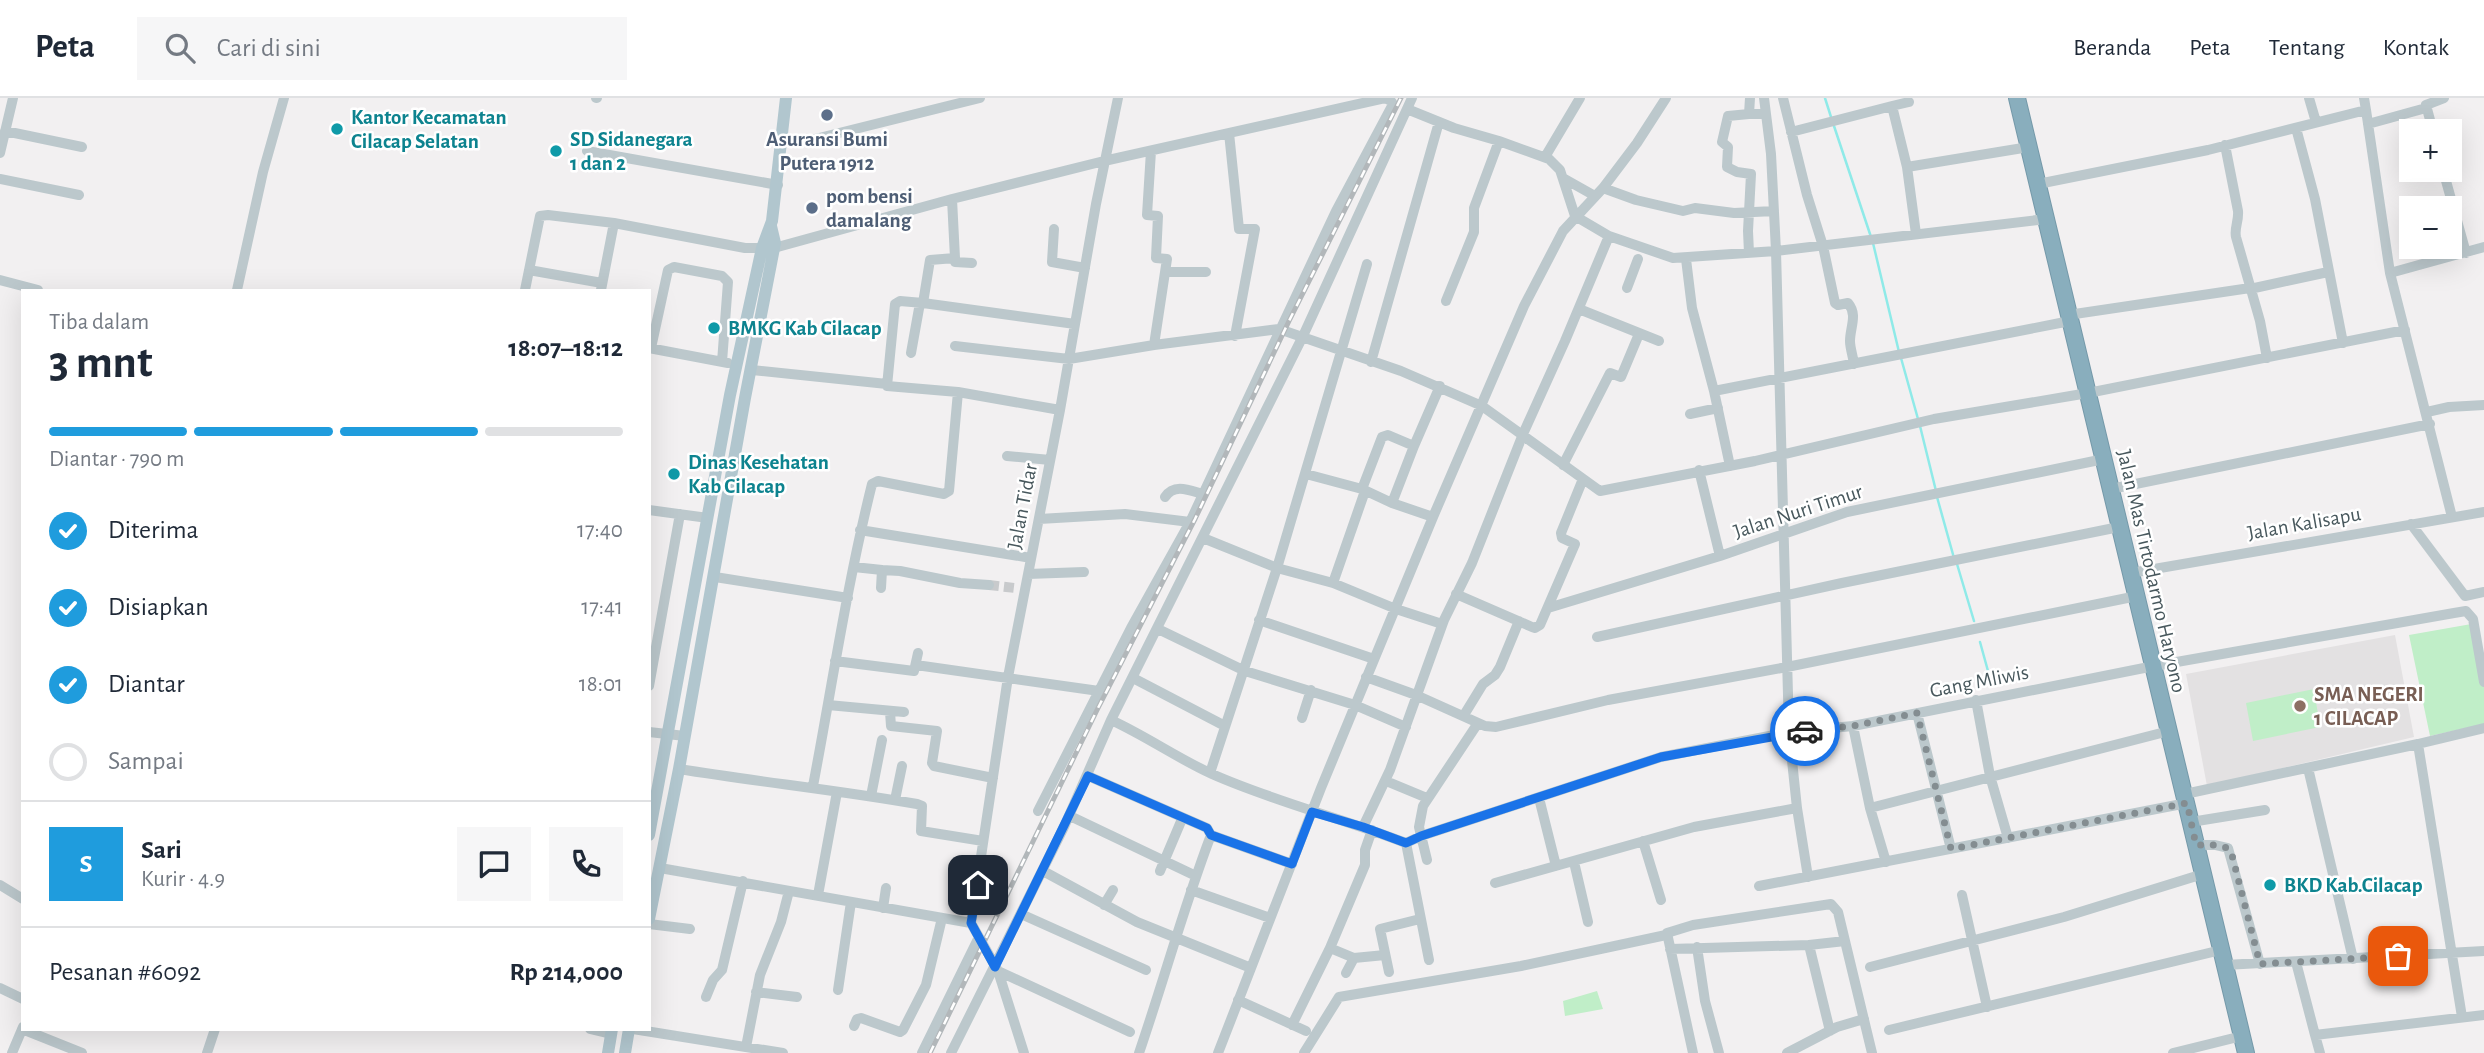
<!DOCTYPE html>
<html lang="id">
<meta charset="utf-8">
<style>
body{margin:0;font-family:"Alegreya Sans",sans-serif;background:#f6f6f7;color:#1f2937;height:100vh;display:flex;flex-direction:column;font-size:26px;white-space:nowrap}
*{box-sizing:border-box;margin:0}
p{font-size:23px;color:#747a83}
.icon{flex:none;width:38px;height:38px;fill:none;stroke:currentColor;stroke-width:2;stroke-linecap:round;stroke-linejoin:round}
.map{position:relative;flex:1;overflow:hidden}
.details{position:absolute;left:21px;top:191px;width:630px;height:742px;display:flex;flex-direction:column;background:#fff;border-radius:0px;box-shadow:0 7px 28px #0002}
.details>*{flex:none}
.buttons{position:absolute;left:2399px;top:21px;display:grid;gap:14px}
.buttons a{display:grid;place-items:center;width:63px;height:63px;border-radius:0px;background:#fff;box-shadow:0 7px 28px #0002;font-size:35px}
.pin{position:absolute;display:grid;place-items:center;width:60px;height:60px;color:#fff;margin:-30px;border-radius:14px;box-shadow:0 4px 10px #0006}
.courier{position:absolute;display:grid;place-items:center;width:70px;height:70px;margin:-35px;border:5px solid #1a73e8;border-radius:50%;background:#fff;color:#222;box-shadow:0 2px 9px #0007}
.summary em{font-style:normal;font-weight:600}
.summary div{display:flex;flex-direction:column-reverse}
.summary{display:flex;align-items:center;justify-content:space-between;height:119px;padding:0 28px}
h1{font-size:46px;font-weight:600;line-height:52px}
.bar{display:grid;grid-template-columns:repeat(4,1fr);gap:10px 7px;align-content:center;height:84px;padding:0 28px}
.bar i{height:9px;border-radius:5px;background:#e0e1e3}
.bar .on{background:#1f9cdd}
.bar p{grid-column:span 4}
.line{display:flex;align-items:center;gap:18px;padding:0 28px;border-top:2px solid #e0e1e3}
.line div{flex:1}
.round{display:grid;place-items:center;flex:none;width:74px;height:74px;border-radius:0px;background:#f6f6f7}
ol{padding:0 28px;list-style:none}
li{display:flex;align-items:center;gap:21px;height:77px}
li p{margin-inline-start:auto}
li .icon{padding:7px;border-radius:50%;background:#1f9cdd;color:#fff;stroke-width:4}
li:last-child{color:#747a83}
li i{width:38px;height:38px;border:4px solid #e0e1e3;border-radius:50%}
header{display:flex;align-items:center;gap:42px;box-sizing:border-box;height:98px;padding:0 35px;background:#fff;border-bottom:2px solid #e0e1e3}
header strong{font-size:33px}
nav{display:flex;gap:38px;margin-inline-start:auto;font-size:24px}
.search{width:490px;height:63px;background:#f6f6f7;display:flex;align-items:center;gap:18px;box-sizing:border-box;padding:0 24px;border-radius:0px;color:#747a83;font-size:26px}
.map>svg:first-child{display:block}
.education{fill:#e3e1e2}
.green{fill:#c0eec8}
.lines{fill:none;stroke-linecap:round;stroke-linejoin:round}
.stream{stroke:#8feae8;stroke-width:2.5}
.minor-tunnel{stroke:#c8cacc;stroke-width:10;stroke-dasharray:10 5;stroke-linecap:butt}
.highway-casing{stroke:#7599a9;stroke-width:18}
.minor{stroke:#bcc8cc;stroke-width:10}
.major{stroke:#b1c6ce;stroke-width:12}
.highway{stroke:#89aebd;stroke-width:16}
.rail-casing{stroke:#b2b7ba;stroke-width:5}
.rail{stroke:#fff;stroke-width:2.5;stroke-dasharray:8;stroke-linecap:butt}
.done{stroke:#848d91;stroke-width:7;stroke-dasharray:0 12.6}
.route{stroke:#1a73e8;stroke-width:9}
.service-dot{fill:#5c6f8a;stroke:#fff;stroke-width:2.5}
.culture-dot{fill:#0f9aa8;stroke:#fff;stroke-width:2.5}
.education-dot{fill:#8d6e63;stroke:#fff;stroke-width:2.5}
.labels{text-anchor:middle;stroke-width:5;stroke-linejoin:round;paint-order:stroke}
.culture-label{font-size:21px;font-weight:bold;fill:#0d838f;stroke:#fff;text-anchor:start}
.service-label{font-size:21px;font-weight:bold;fill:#4e5e75;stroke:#fff}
.street-label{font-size:21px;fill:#48585d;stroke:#fff}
.education-label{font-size:21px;font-weight:bold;fill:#785e54;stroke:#fff;text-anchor:start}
</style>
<header>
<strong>Peta</strong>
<div class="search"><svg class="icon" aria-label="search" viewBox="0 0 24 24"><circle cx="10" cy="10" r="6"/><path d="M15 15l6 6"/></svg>Cari di sini</div>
<nav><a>Beranda</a><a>Peta</a><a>Tentang</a><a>Kontak</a></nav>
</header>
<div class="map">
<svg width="2484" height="955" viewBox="0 0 2484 955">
<rect width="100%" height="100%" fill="#f2f0f1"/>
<path class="education" d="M2395 537 2414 639 2207 688 2186 576Z"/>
<path class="green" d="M2477 525 2484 563V626L2430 638 2409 537Z
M2314 591 2320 629 2253 643 2246 605Z
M1597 893 1603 911 1565 918 1563 903Z"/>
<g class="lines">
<path class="stream" d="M1825 0 1831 19
M1833 25 1871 139
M1873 145 1899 254
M1901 260 1918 321
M1920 328 1936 393
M1937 399 1954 460
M1957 466 1974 523
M1980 544 1988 573"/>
<path class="minor-tunnel" d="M989 487 1015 490"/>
<defs>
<path id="highway" d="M2017 0 2246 955"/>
</defs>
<use href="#highway" class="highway-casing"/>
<path class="minor" d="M596 0H597
M1764 0 1766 16
M1783 0 1807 97 1823 148 1835 205 1838 207 1848 205C1858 217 1850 229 1850 243 1850 250 1853 258 1854 266
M2309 0 2316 24
M1892 8 1909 4
M1407 11 1454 30 1499 43 1549 61 1560 72 1575 118 1609 138
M2366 12 2390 175 2452 419
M2368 26 2426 10
M2296 30 2315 101 2343 245
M5 33 82 49
M2433 33 2426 7 2444 0
M1791 34 1892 8 1907 69 1916 136
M1229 35 1239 131H1255L1235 238
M811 42 980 0
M2225 47 2238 113C2239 123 2234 130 2236 139L2260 223 2267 260
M587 53 778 87
M1151 53 1147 117 1158 118 1156 160 1167 161 1154 247
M0 55 13 0
M1545 59 1580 0
M1907 69 2029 49
M2443 72 2466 155
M1563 80 1595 98
M0 81 79 97
M2038 86 2208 52 2366 12 2364 0
M1603 90 1636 102 1683 113 1695 110 1734 115 1774 113
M952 101 955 160 930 162 923 205 1075 226
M1054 131 1052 164 1085 170
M1749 155 1748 133 1751 76 1737 74 1727 69 1728 49 1722 44 1728 18 1749 16
M955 160V164L972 165
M1686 161 1692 210 1714 293
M529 172 602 185
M1165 174H1206
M2390 175 2484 149
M0 182 38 192
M1627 190 1638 161
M2250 191 2328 174
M237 192 263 74 284 0
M525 192 540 118 548 117 614 125
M601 192 614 125 745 150H774L952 101 1104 63 1385 0 1391 3 1393 6 1336 113 1190 424 1131 530 1038 713
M1446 203 1474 134V110L1499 43
M923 205 900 203 895 206 887 288 958 294 1060 312
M1579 211 1659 243
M2068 217 2250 190
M955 248 1069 261 1154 247 1279 231 1401 273 1482 308 1600 393 1755 363 1934 321 2088 295 2405 232
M649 250 728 265
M651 250 668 172 674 169 722 178 728 184 722 264
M911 255 920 205
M1371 264 1439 24
M752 272 887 286
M2427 314 2449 309 2484 307
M1690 316 1718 310
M1007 358 1050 362
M1563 367 1610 275 1621 279 1639 236
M1730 368 1714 293 2070 223
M1699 372 1720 458
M1306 376 1362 391 1392 405 1433 419
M1362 391 1382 339 1388 337 1414 348
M2111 391 2430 326
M1165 399C1174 385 1189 392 1202 396
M1392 405 1414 348 1440 288
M649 412 708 420
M1039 421 1125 416 1190 424
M2411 426 2465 498 2484 494
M860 432 1031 460
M1203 440 1277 470 1333 485 1396 511 1442 526
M854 469 882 472 881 490
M882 472 900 473 960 485 989 487
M2131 475 2484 414
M1028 476 1084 474
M715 479 848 500
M1333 485 1365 393
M1456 496 1532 529 1535 530 1540 527 1575 446 1562 440 1561 435 1583 381
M1548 510 1720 458 1847 414 2104 361
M1259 522 1374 561
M1158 531 1245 573 1355 607 1406 629
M1597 539 1842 485 2119 429
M835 563 914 573 918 555
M916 567 1099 593
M1366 579 1416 597 1485 628 1496 629 1608 602 1787 569 2137 498
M1133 580 1225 628
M649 588 680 416
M1976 602 1990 678 2008 740
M828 607 904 614
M890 614 891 628 937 633 932 665 934 668 993 680
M1917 615 1951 751
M1464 617 1483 586 1495 577 1500 569 1519 523
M1302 620 1311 592
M1111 622C1146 638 1177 660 1212 676 1275 704 1342 720 1406 745L1421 738 1661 659 1789 634 1853 628 2154 568 2454 515 2466 513 2473 521 2484 584
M1853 628 1870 710 1886 764
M649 634 685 638
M2418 646 2462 919
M2308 670 2353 861
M679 671C759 684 838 692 917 706L922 708 921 733 983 743
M1210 675 1277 470 1367 166
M1088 678 1207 730 1211 737 1292 766
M1386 683 1427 700
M813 688C832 588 847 486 872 386L878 383 944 396 949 393 958 294
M2185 696 2418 646 2484 630
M871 698 882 642
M1539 700 1556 768
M895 702 902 668
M1870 710 2169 633
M1070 718 1196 778
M2191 724 2265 712
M1363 729 1390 672 1444 522 1472 465 1523 336 1565 243 1609 138 1673 160 1776 153 1771 56 1766 16H1749L1750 0
M1643 743 1661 802
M1406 745 1429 862
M2196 747H2215L2228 750 2260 866
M1427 762 1419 729 1423 708 1478 625
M1574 764 1588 824
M660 770 971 825
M1043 773 1137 824 1251 870
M1160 773 1182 721
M1808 779 1797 710 1789 634 1776 153 2046 121
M1495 785 1694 729 1797 710
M0 787 23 801
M1759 788 2187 705
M1191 792 1270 820
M818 797 837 694
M1962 797 1987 909
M1104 807 1113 792
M883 810 886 790
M1021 816 1146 872
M971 825 1008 579 1060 312 1096 106 1118 0
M971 825 998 873 1024 955
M649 826 690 831
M1809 847 1845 843
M1697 849 1705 903 1719 955
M1330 850 1354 860
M1670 851 1809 847 1830 933
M2296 864 2315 937 2484 917
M2225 867 2484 853
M1870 869 2064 819 2203 776
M998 873 1130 934
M1389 874 1380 831 1420 821
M1346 875 1354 860 1385 857
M0 890 23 901
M838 892 851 804
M756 894 797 899
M706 899 713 882 722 872 743 783
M1238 902 1306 933
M1292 927 1330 850 1365 767V752L1372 732
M854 928 857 921 861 920 900 934 903 932 926 887 942 820
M22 931 82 955
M590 931 611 936
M633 931 783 955
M1889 932 2221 852
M2315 937 2320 955
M746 949 760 877 781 824 789 793
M12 955 23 929
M207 955 215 931
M922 955 979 839
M951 955 1064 729 1111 622 1303 238 1412 0
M1139 955C1164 882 1184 808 1211 737
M1218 955 1321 690 1433 419 1524 208 1563 133 1603 90 1637 45 1666 0
M1304 955 1339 899 1521 868 1666 837
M1693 955 1667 835 1693 827 1831 806 1838 814 1872 955
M1787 955 1837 929 1864 921
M2173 955 2242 938"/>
<path class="major" d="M649 737 730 297 762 150 772 123 786 0
M649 821 679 671 745 300 775 145 771 128
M608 955 612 931
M625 955 629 931"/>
<use href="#highway" class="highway"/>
<defs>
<path id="rail" d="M930 955 1098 610 1195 421 1289 223 1401 0"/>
</defs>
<use href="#rail" class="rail-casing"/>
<use href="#rail" class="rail"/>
</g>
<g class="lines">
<path class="done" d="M1805 633 1853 628 1917 615 1951 751 2187 705 2196 747H2215L2228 750 2232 757 2260 866 2398 858"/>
<path class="route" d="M978 787 971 825 995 869 1088 678 1207 730 1211 737 1292 766 1312 714 1363 729 1406 745 1421 738 1661 659 1805 633"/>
</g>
<g class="service-dot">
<circle cx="827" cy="17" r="7"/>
<circle cx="812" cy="110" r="7"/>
</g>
<g class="culture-dot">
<circle cx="337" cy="31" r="7"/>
<circle cx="556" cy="53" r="7"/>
<circle cx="714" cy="230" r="7"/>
<circle cx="674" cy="376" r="7"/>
<circle cx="2270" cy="787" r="7"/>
</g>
<circle class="education-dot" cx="2300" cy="608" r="7"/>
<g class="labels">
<g class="culture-label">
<text x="351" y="26">Kantor Kecamatan<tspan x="351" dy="24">Cilacap Selatan</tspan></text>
<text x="570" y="48">SD Sidanegara<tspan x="570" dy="24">1 dan 2</tspan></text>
<text x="728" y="237">BMKG Kab Cilacap</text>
<text x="688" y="371">Dinas Kesehatan<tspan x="688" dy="24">Kab Cilacap</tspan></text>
<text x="2284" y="794">BKD Kab.Cilacap</text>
</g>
<g class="service-label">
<text x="827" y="48">Asuransi Bumi<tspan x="827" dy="24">Putera 1912</tspan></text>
<text x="826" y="105" text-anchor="start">pom bensi<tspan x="826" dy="24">damalang</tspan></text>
</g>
<g class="street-label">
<text transform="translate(1022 408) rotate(-79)" y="7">Jalan Tidar</text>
<text transform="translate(1798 413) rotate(-18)" y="7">Jalan Nuri Timur</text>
<text transform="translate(2304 425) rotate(-10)" y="7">Jalan Kalisapu</text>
<text transform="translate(2152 473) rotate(77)" y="7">Jalan Mas Tirtodarmo Haryono</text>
<text transform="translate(1979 583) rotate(-11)" y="7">Gang Mliwis</text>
</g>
<g class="education-label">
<text x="2314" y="603">SMA NEGERI<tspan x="2314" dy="24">1 CILACAP</tspan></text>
</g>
</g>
</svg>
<div class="buttons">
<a>+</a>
<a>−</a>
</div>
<div class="pin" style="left:2398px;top:858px;background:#ea580c"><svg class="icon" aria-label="bag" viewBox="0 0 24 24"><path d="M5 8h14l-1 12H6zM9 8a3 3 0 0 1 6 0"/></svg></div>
<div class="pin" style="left:978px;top:787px;background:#1f2937"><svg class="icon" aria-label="home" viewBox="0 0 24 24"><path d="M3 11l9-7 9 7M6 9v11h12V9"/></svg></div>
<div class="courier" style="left:1805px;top:633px"><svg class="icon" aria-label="car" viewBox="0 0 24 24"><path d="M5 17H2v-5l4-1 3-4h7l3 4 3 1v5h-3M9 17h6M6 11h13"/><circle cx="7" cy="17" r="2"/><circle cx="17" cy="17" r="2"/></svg></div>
<section class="details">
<div class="summary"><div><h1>3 mnt</h1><p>Tiba dalam</p></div><em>18:07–18:12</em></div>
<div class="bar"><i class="on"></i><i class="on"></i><i class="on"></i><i></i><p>Diantar · 790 m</p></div>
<ol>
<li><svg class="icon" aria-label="check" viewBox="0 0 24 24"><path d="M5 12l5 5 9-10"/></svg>Diterima<p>17:40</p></li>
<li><svg class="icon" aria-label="check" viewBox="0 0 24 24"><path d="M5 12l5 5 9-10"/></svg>Disiapkan<p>17:41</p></li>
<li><svg class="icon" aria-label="check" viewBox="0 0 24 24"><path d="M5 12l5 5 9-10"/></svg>Diantar<p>18:01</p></li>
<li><i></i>Sampai</li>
</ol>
<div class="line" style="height:126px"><b class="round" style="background:#1f9cdd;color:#fff">S</b><div><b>Sari</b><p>Kurir · 4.9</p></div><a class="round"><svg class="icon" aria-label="chat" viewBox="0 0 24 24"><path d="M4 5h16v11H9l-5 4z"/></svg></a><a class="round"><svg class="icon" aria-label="phone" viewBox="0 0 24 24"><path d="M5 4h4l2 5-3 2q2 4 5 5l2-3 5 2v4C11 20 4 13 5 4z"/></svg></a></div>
<div class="line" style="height:91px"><div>Pesanan #6092</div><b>Rp 214,000</b></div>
</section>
</div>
